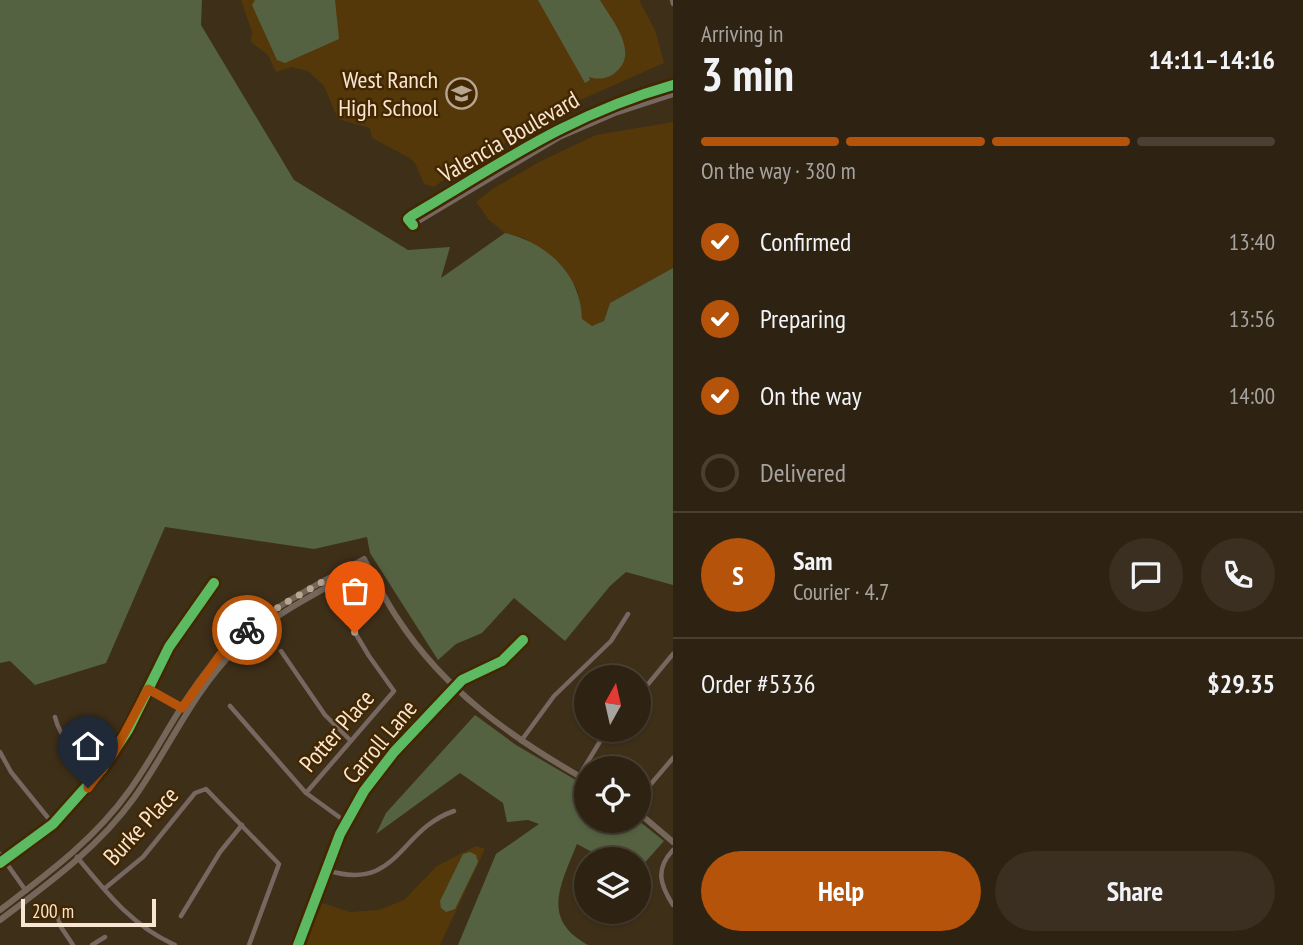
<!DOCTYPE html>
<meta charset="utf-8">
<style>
body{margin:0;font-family:"PT Sans Narrow",sans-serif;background:#3a2f21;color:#f1f3f6;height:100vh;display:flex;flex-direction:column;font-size:26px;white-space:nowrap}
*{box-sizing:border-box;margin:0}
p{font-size:23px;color:#a7a4a0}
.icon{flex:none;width:38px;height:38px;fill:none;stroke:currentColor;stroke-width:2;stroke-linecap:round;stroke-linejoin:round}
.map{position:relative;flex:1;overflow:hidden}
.details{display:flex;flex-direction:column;background:#2e2313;width:630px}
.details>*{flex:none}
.needle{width:46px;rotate:8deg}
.controls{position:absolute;left:574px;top:665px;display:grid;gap:14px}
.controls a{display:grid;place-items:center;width:77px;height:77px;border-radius:50%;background:#2e2313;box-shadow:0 2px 5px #0004,0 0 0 2px #494033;font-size:35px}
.scale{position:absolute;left:21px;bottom:18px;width:135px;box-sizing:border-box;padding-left:7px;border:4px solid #f8e6d2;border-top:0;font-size:19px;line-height:24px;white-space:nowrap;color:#f8e6d2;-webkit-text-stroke:5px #422700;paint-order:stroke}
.pin{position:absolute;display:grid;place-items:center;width:60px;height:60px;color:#fff;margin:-72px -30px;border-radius:50% 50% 50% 0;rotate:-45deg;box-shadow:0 0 7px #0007}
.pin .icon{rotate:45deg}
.courier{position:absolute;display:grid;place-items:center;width:70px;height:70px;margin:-35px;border:5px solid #b45309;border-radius:50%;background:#fff;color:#222;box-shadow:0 2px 9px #0007}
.overview em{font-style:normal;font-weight:600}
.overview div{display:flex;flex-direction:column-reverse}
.overview{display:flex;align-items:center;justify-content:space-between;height:119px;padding:0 28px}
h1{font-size:46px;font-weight:600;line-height:52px}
.bar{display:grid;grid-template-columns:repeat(4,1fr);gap:10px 7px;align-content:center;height:84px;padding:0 28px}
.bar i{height:9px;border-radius:5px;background:#494033}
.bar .current{background:#b45309}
.bar p{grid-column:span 4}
.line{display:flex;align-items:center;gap:18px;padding:0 28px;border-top:2px solid #494033}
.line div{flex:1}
.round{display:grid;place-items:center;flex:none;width:74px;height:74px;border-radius:37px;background:#3a2f21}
ol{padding:0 28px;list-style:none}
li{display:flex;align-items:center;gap:21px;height:77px}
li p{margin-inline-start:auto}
li .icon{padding:7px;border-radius:50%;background:#b45309;color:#fff;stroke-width:4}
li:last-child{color:#a7a4a0}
li i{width:38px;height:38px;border:4px solid #494033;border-radius:50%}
.primary-button{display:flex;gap:14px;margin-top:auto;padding:14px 28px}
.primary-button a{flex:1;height:80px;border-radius:42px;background:#b45309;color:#fff;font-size:28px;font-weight:600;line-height:80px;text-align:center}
.primary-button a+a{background:#3a2f21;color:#f1f3f6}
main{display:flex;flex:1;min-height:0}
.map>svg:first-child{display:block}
.built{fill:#553809}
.green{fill:#546241}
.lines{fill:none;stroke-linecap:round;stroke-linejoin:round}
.minor{stroke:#786660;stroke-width:4.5}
.major{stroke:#75665a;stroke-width:6}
.cycleway-casing{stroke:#422700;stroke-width:15}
.cycleway{stroke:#5cba63;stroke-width:10}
.done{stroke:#b7a691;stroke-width:7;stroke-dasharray:0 12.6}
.route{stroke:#b45309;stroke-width:9}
.labels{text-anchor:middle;stroke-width:5;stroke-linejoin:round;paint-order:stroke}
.poi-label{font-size:24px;fill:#f8e6d2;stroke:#422700;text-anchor:end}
.street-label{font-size:24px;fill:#f8e6d2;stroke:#422700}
</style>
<main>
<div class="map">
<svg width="673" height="945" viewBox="0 0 673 945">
<rect width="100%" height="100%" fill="#3e2f19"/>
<path class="built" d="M241 0H639L655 30 664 63 569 105 512 140 478 155 434 187 424 184 415 163 408 157 372 138 370 128 338 119 324 86 308 71 292 67 276 72 268 55 251 42 252 32Z
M673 122V268L610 303 604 321 597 326 588 325 582 319 578 291 569 278 524 238 505 233 489 220 476 202 494 188 541 161 596 135Z
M476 846 485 849 440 945H305L322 903 350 912 379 910 404 900 437 866Z"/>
<path class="green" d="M0 0H202L201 25 294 180 408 250 450 247 441 278 505 233C547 243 581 274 582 319L592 326 604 321 610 303 673 268V585L626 572 610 586 565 641 514 598 482 633 456 644 438 660 370 553 367 537 314 549 165 527 106 663 35 685 10 661 0 663Z
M255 0H335L339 39 285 63 277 60 252 5Z
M538 0H600C611 19 640 52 616 72 608 79 599 80 589 77L590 80 585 83Z
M475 715 516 745 586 786V821H639L664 841 639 869V859H605L577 844C561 884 540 919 588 945H458L496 854 539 824 528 820 507 822 503 803 460 773 376 834 386 813Z
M470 852 476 855 478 862 455 909 446 912 441 908 440 901 463 854Z"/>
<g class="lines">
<path class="minor" d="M672 0 673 4
M408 219 546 134 609 106 673 85
M413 225 559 138 617 113 673 95
M281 651 325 715 350 740
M148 689 189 711
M639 695 673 654
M230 706 306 793 346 822
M55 717C61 743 82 755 102 769
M521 741 554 696 611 641 628 614
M0 752 11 772 53 824
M579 776 607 730
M306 793 394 691 369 656 324 581
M639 798 673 758
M673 850C655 869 660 885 673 905
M0 854 26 891
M77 857C106 892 132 926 175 945
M0 863 53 824 102 769 128 730 169 647 214 583
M326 870C399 893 398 830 454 811
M104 889 143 857 195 793 206 789 279 864 249 945
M54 906 61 927 73 945
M181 916 220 852 242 825
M92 945 105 937
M298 945 340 834 364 791 394 752 462 680 502 661 523 640"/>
<path class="major" d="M639 813 673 842
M0 910C47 874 94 840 129 791 161 747 184 693 222 653 261 611 314 587 364 559 375 579 385 600 398 619 445 691 512 738 586 780
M0 920C49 883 98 848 134 798 169 749 193 691 237 648 274 613 323 590 367 565"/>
<defs>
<path id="cycleway" d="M413 225 408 219 413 215C503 162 570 114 673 85
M0 863 53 824 102 769 128 730 169 647 214 583
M298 945 340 834 364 791 394 752 462 680 502 661 523 640"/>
</defs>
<use href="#cycleway" class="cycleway-casing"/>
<use href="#cycleway" class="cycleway"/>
</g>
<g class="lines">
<path class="done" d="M247 630 280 606 324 581 355 633"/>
<path class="route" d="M88 788 114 753 148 689 182 708 220 655 247 630"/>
</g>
<defs>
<symbol id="school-ring" viewBox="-11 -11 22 22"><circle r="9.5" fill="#422700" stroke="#b7a691" stroke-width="1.5"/><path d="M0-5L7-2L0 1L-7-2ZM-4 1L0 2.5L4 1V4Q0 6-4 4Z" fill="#b7a691"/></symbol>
</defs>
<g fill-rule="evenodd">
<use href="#school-ring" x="444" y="76" width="35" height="35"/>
</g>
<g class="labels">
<g class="poi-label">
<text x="438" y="88">West Ranch<tspan x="438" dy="28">High School</tspan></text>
</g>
<g class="street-label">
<text transform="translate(509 137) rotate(-30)" y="8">Valencia Boulevard</text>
<text transform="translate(337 731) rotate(-49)" y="8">Potter Place</text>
<text transform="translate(380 742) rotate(-50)" y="8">Carroll Lane</text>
<text transform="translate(141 826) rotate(-47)" y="8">Burke Place</text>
</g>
</g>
</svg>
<div class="controls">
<a><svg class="needle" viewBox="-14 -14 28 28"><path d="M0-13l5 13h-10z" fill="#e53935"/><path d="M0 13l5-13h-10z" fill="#a7a4a0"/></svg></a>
<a><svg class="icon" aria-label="locate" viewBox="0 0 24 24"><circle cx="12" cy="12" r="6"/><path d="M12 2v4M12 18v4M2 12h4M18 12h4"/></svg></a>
<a><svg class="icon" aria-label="layers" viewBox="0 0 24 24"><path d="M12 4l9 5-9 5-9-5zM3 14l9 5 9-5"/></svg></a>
</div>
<div class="scale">200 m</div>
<div class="pin" style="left:355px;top:633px;background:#ea580c"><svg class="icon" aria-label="bag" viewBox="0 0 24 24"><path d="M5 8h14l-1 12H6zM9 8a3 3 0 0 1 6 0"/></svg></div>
<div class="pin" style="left:88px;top:788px;background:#1f2937"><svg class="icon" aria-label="home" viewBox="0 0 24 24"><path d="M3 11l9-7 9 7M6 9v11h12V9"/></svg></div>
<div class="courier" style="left:247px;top:630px"><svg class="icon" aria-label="bike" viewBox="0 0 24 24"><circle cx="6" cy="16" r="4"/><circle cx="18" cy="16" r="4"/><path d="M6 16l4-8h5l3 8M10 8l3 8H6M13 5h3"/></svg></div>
</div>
<section class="details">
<div class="overview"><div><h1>3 min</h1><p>Arriving in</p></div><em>14:11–14:16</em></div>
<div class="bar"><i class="current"></i><i class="current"></i><i class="current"></i><i></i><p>On the way · 380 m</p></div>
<ol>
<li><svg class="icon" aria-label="check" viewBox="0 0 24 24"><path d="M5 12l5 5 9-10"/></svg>Confirmed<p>13:40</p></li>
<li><svg class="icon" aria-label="check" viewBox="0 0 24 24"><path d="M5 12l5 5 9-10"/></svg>Preparing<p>13:56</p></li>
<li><svg class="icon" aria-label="check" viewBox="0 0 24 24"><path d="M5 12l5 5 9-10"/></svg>On the way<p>14:00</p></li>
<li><i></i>Delivered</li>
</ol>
<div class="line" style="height:126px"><b class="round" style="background:#b45309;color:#fff">S</b><div><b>Sam</b><p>Courier · 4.7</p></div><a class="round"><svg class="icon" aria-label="chat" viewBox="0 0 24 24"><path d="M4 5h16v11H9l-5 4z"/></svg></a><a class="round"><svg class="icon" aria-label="phone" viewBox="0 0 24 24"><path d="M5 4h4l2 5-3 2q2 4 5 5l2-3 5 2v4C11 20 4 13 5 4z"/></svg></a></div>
<div class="line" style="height:91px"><div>Order #5336</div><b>$29.35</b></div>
<div class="primary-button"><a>Help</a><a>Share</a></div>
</section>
</main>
